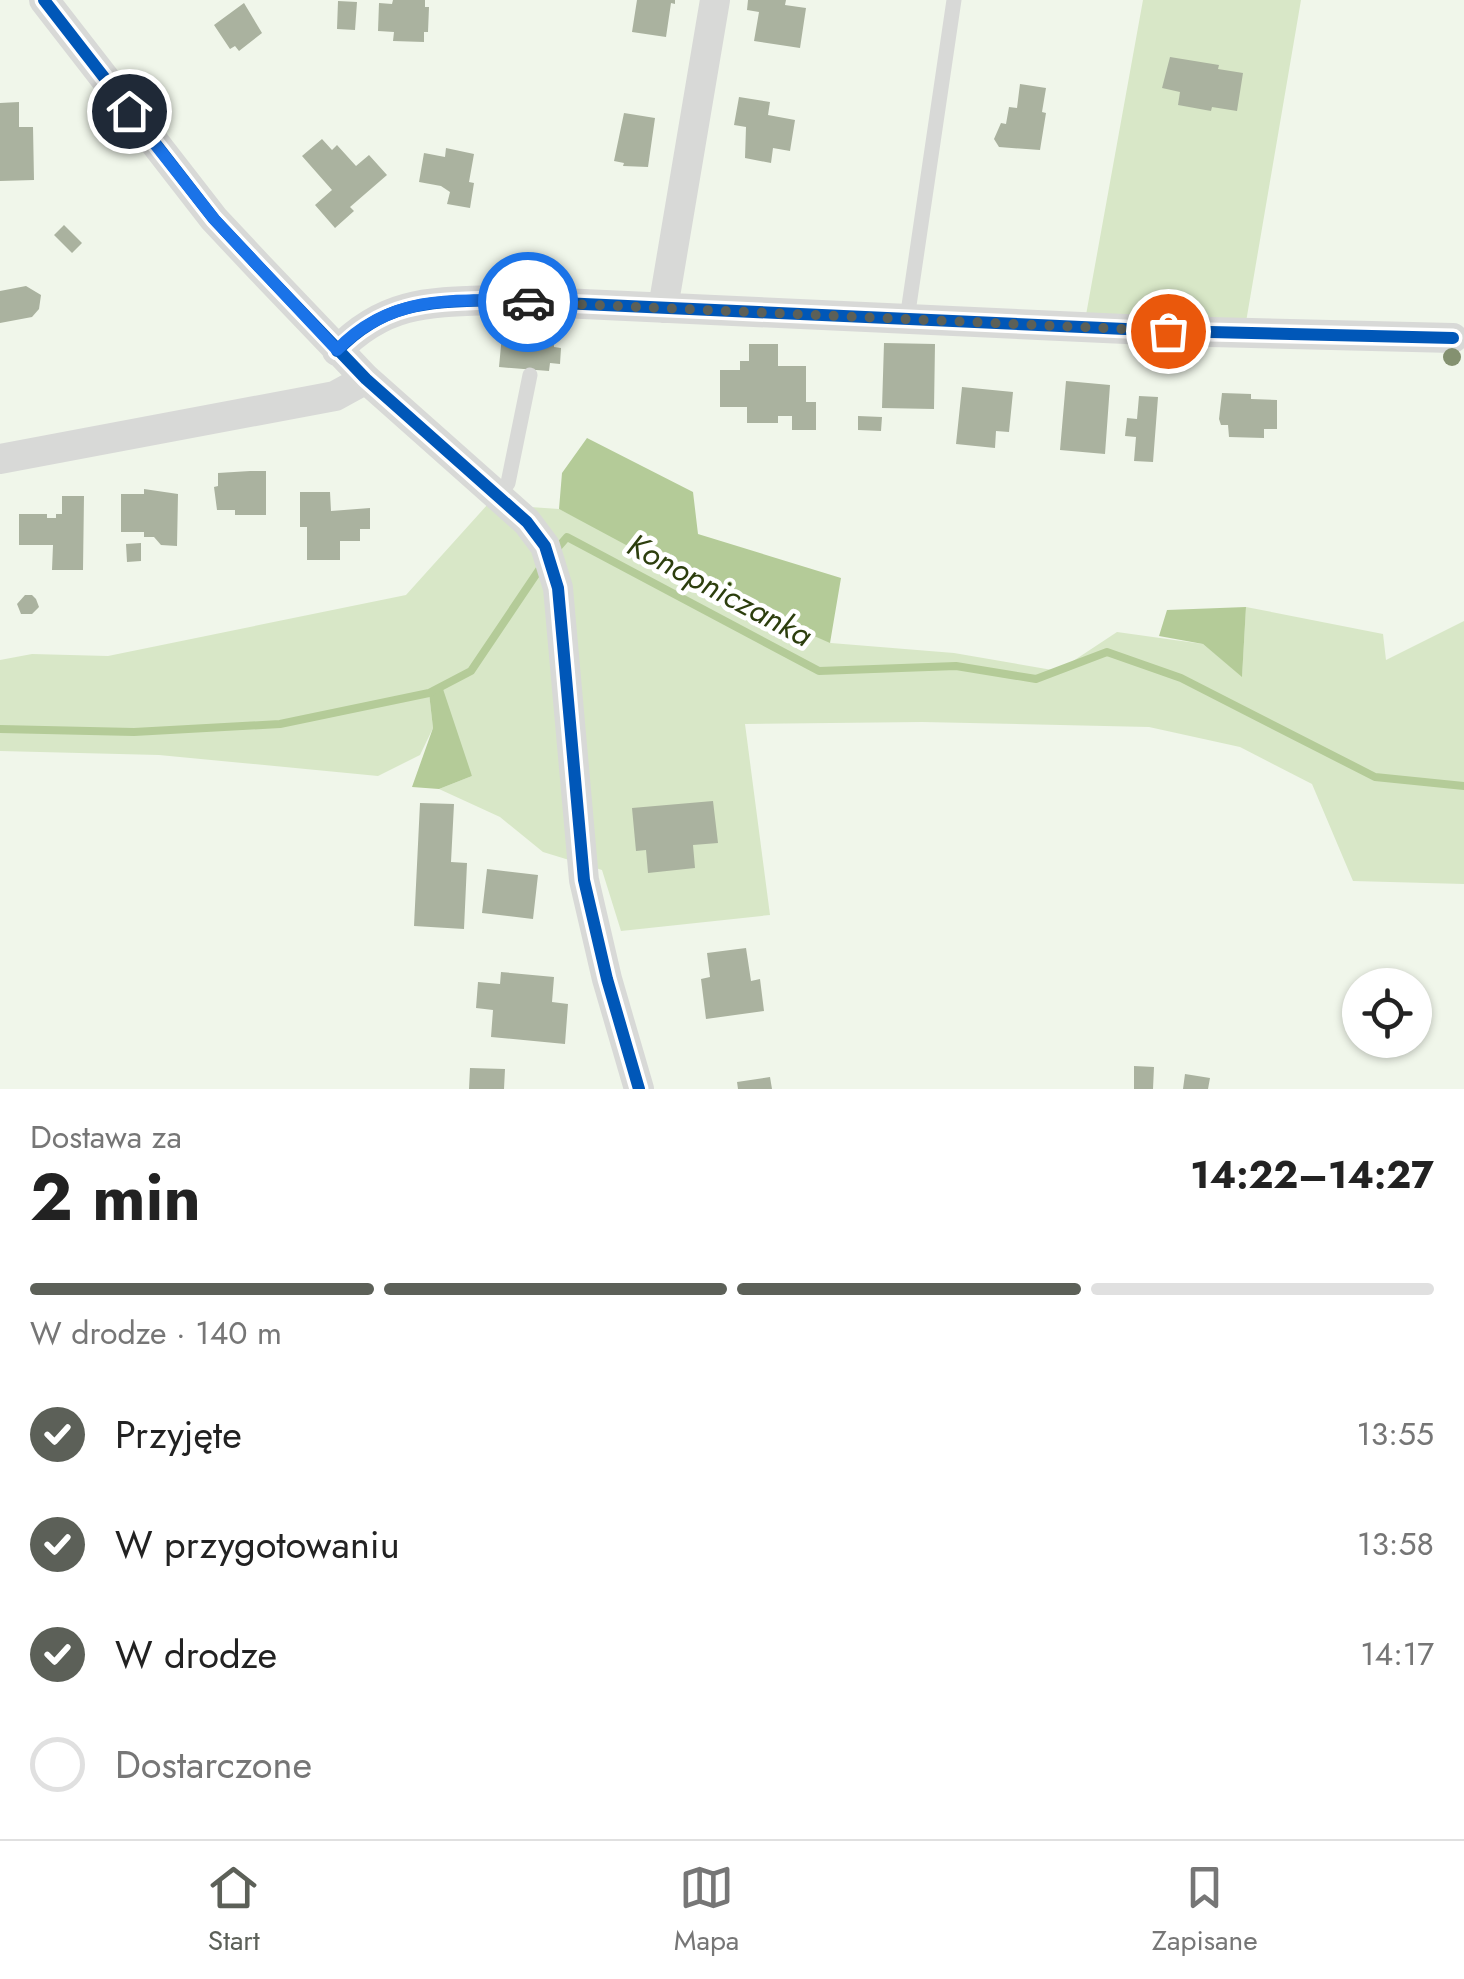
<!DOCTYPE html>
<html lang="pl">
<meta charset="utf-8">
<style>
body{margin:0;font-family:Jost,sans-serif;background:#f2f2f2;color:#222;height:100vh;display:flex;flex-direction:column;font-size:38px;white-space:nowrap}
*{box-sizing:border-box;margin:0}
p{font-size:32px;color:#767676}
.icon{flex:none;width:55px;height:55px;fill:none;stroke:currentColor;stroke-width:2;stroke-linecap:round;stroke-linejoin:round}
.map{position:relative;height:1089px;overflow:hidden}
.panel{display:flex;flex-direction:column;background:#fff;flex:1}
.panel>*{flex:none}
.tools{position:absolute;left:1342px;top:968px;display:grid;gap:20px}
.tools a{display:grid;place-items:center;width:90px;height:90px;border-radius:50%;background:#fff;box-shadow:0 2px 8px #0004;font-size:50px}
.pin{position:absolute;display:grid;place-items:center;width:85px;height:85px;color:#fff;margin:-42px;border:5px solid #fff;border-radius:50%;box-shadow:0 2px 10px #0007}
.courier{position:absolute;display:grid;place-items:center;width:100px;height:100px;margin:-50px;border:8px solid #1a73e8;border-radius:50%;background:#fff;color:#222;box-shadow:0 2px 12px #0007}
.overview em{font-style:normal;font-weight:700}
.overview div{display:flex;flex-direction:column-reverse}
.overview{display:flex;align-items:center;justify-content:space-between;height:170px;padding:0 30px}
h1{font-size:65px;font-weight:700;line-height:75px}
.bar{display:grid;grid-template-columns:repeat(4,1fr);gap:15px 10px;align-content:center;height:120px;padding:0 30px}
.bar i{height:12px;border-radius:8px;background:#e0e0e0}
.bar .selected{background:#5c6058}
.bar p{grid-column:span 4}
ol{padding:0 30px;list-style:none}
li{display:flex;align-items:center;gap:30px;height:110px}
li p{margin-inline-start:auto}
li .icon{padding:10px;border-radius:50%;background:#5c6058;color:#fff;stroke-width:4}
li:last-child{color:#767676}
li i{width:55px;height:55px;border:5px solid #e0e0e0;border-radius:50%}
.tab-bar{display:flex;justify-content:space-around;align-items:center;height:140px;border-top:2px solid #e0e0e0;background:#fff;font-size:28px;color:#767676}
.tab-bar a{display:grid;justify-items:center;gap:5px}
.tab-bar .selected{color:#5c6058}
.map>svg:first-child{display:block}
.green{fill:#d8e7c7}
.water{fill:#b4cb98}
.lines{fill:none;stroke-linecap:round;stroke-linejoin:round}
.stream{stroke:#b4cb98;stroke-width:8}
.building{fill:#aab29f}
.service{stroke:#d8d9d7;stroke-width:15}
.minor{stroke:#d8d9d7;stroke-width:30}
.cycleway-casing{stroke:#fff;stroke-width:19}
.cycleway{stroke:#0057b8;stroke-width:12}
.tree{fill:#849170}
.done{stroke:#5c6058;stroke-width:10;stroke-dasharray:0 18}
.route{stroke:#1a73e8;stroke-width:12}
.labels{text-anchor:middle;stroke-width:9;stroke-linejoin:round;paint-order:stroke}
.water-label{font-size:32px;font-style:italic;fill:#2c3e0d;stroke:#fff}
</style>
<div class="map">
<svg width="1464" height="1089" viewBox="0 0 1464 1089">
<rect width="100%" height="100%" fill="#f0f6ea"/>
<path class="green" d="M1143 0H1301L1246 322 1086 315Z
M488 504 559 509 831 643 954 653 1058 671 1117 632 1203 644 1242 676 1246 607 1383 634 1386 660 1464 621V884L1353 881 1312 784 1240 747 1149 727 922 722 745 724 770 915 621 931 602 870 543 852 500 817 439 789 472 776 429 693 433 728 420 755 378 776 159 755 0 751V660L32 654 108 656 406 595Z"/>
<path class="water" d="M587 438 693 492 698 534 841 578 830 643 708 589 559 509 562 473Z
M1246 607 1242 677 1203 644 1159 636 1167 610Z
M442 686 472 776 439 789 412 787 433 728 429 693Z"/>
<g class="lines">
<path class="stream" d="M554 552 567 537 819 671 956 666 1036 679 1107 652 1181 678 1375 777 1464 786
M0 729 134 732 280 724 429 693 471 671 541 567"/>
</g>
<path class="building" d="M393 0H425V7H429L428 32H424V42L393 41 394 32 378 31 379 3 392 4Z
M637 0H675V4L671 3 666 37 632 32Z
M748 0H786L785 5 806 8 800 48 754 41 759 12 747 10Z
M338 1 357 2 355 30 337 29Z
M244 3 262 33 239 51 235 46 230 49 214 25Z
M1170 57 1219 65 1218 69 1243 73 1237 111 1212 107 1211 111 1178 105 1180 92 1162 88Z
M1020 84 1046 88 1042 112 1046 113 1040 150 999 147 994 139 1001 123 1006 124 1009 107 1017 108Z
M739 97 770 102 768 115 795 120 790 151 773 148 771 163 745 158 746 127 734 125Z
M19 102V127H33L34 180 0 181V103Z
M624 113 655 118 648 167 623 166 624 163 614 161Z
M322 139 332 150 337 145 356 166 369 155 387 175 350 207 354 211 335 228 315 205 332 190 302 156Z
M446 148 474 154 469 182 474 183 470 208 447 204 450 192 441 186 419 182 424 153 445 157Z
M64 225 82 243 72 253 54 235Z
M26 286 41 295 39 309 32 317 0 323V291Z
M502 335 554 340V347L561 348 560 364 550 363 549 371 499 367Z
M884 343 935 344 934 409 882 408Z
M749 344H778V366H806V402H816V430H792V416H778V423H747V407H720V370H740V361H749Z
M1066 381 1110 385 1105 454 1060 450Z
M962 387 1013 392 1009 432 996 431 995 448 956 444Z
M1222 393 1251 394V399L1277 400V429H1264V438L1229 437 1228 425H1221L1219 419Z
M1139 396 1158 397 1153 462 1134 461 1136 437 1125 436 1127 418 1137 419Z
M858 416 882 417 881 431 858 430Z
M250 471H266V515H235V510H217L214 487 218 486V473Z
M144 489 178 494 177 546 161 545 154 537H144V532H121V494H144Z
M300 492H330L331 511 370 508V529H360V541H340V560H307V527H300Z
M62 496H84L83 570H52L53 545H19V514H47V518H56V514H62Z
M141 543V561L127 562 126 544Z
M25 595H32L36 599 39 607 32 614H21L17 604Z
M713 801 718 843 693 845 695 868 648 873 646 850 636 851 632 808Z
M420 803 454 804 451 862 467 863 464 929 414 926Z
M487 869 538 875 533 919 482 913Z
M746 948 751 981 760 979 764 1011 706 1019 701 979 710 977 707 953Z
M501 972 554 977 552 1002 568 1004 565 1044 491 1037 493 1010 476 1008 478 982 500 984Z
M1134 1066 1154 1067 1153 1089H1134Z
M470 1068 505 1069 504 1089H469Z
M1185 1074 1210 1078 1208 1089H1183Z
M770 1077 772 1089H738L737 1082Z"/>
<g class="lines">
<path class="service" d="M907 319 954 0
M497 498 508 483 530 375"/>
<path class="minor" d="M44 0 214 219 259 267 366 379 527 522 545 546 558 588 584 880 607 979 639 1089
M663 308 715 0
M337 351C385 301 430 302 495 300L1169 331 1453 338
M0 459 335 396 366 379"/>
<defs>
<path id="cycleway" d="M44 0 214 219 259 267 366 379 527 522 545 546 558 588 584 880 607 979 639 1089
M337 351C385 301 430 302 495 300L1169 331 1453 338"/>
</defs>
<use href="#cycleway" class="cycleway-casing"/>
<use href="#cycleway" class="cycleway"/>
</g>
<circle class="tree" cx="1452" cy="357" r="9"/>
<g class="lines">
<path class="done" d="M528 302 1168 331"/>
<path class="route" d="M129 111 214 219 337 350C390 294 456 299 528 302"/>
</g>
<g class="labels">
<g class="water-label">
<text transform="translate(720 590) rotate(28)" y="11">Konopniczanka</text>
</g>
</g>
</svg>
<div class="tools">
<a><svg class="icon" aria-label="locate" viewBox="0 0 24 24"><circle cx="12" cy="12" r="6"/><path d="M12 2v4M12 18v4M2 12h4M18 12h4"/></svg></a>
</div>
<div class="pin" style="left:1168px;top:331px;background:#ea580c"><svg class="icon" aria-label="bag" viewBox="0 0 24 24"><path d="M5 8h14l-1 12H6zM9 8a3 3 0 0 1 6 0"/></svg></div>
<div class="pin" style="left:129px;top:111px;background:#1f2937"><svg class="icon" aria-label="home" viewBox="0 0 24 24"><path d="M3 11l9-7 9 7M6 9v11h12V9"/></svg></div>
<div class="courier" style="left:528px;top:302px"><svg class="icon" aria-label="car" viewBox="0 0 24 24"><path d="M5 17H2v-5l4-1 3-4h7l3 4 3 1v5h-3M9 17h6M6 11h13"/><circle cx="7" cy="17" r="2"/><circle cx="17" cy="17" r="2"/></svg></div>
</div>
<section class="panel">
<div class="overview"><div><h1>2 min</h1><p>Dostawa za</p></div><em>14:22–14:27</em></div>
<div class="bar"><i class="selected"></i><i class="selected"></i><i class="selected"></i><i></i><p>W drodze · 140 m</p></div>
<ol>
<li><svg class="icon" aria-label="check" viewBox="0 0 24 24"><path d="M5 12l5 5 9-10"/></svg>Przyjęte<p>13:55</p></li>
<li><svg class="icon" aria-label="check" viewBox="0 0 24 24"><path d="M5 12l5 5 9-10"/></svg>W przygotowaniu<p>13:58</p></li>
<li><svg class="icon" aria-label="check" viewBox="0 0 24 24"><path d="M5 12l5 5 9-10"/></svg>W drodze<p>14:17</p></li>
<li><i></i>Dostarczone</li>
</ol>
</section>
<nav class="tab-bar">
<a class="selected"><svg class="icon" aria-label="home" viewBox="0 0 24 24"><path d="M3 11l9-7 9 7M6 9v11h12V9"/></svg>Start</a>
<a><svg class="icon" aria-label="map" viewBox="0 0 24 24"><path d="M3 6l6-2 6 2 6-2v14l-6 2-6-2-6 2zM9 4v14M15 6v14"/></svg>Mapa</a>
<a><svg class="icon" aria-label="saved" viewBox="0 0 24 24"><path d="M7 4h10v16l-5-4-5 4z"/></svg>Zapisane</a>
</nav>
